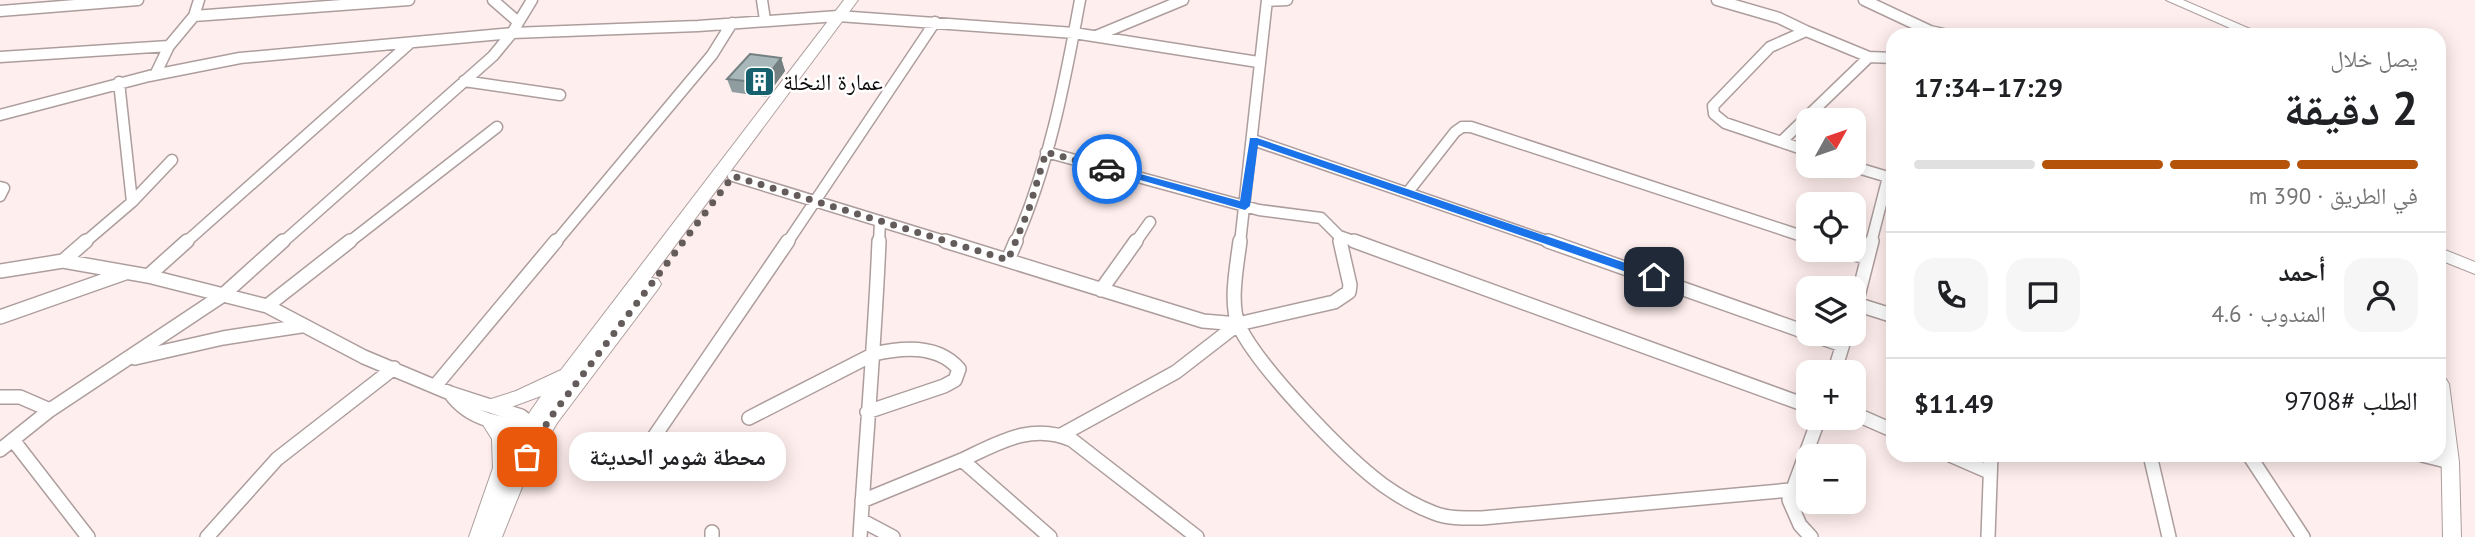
<!DOCTYPE html>
<html lang="ar">
<meta charset="utf-8">
<style>
body{margin:0;font-family:"PT Sans","Noto Naskh Arabic",sans-serif;background:#f6f6f6;color:#202124;direction:rtl;height:100vh;display:flex;flex-direction:column;font-size:26px;white-space:nowrap}
*{box-sizing:border-box;margin:0}
p{font-size:23px;color:#757577}
.icon{flex:none;width:38px;height:38px;fill:none;stroke:currentColor;stroke-width:2;stroke-linecap:round;stroke-linejoin:round}
.map{position:relative;flex:1;overflow:hidden;direction:ltr}
.panel{position:absolute;left:1886px;top:28px;width:560px;height:434px;display:flex;flex-direction:column;background:#fff;border-radius:21px;box-shadow:0 4px 18px #0003;direction:rtl}
.panel>*{flex:none}
.needle{width:46px;rotate:50deg}
.buttons{position:absolute;left:1796px;top:108px;display:grid;gap:14px}
.buttons a{display:grid;place-items:center;width:70px;height:70px;border-radius:14px;background:#fff;box-shadow:0 4px 18px #0003;font-size:35px}
.pin{position:absolute;display:grid;place-items:center;width:60px;height:60px;color:#fff;margin:-30px;border-radius:14px;box-shadow:0 4px 10px #0006}
.courier{position:absolute;display:grid;place-items:center;width:70px;height:70px;margin:-35px;border:5px solid #1a73e8;border-radius:50%;background:#fff;color:#222;box-shadow:0 2px 9px #0007}
.bubble{position:absolute;height:49px;border-radius:21px;background:#fff;box-shadow:0 4px 18px #0003;font-size:23px;font-weight:800;line-height:49px;text-align:center;direction:rtl}
.headline em{font-style:normal;font-weight:800}
.headline div{display:flex;flex-direction:column-reverse}
.headline{display:flex;align-items:center;justify-content:space-between;height:119px;padding:0 28px}
h1{font-size:46px;font-weight:800;line-height:52px}
.bar{display:grid;grid-template-columns:repeat(4,1fr);gap:10px 7px;align-content:center;height:84px;padding:0 28px}
.bar i{height:9px;border-radius:5px;background:#e0e0e0}
.bar .current{background:#b45309}
.bar p{grid-column:span 4}
.line{display:flex;align-items:center;gap:18px;padding:0 28px;border-top:2px solid #e0e0e0}
.line div{flex:1}
.round{display:grid;place-items:center;flex:none;width:74px;height:74px;border-radius:21px;background:#f6f6f6}
.map>svg:first-child{display:block}
.lines{fill:none;stroke-linecap:round;stroke-linejoin:round}
.minor-far1-casing{stroke:#ad9e9d;stroke-width:13}
.minor-casing{stroke:#ad9e9d;stroke-width:16}
.tertiary-casing{stroke:#ad9e9d;stroke-width:2}
.secondary-casing{stroke:#ad9e9d;stroke-width:2}
.minor-far1{stroke:#fff;stroke-width:10}
.minor{stroke:#fff;stroke-width:13}
.tertiary{fill:#fff;fill-rule:evenodd}
.secondary{fill:#fff;fill-rule:evenodd}
.wall{fill:#909da0}
.shaded-wall{fill:#758082}
.building{fill:#a7b7ba;stroke:#758082;stroke-width:2}
.route{fill:#1a73e8}
.done{stroke:#645b5b;stroke-width:7;stroke-dasharray:0 12.6}
.labels{text-anchor:middle;stroke-width:5;stroke-linejoin:round;paint-order:stroke}
.poi-label{font-size:23px;fill:#110c0c;stroke:#fff;text-anchor:start}
</style>
<div class="map">
<svg width="2475" height="537" viewBox="0 0 2475 537">
<rect width="100%" height="100%" fill="#feeeed"/>
<g class="lines">
<defs>
<path id="minor-far1" d="M493 0 518 22
M762 0 765 20
M1717 0 1779 18 1806 31
M1864 0 1930 31
M1267 1 1287 0
M0 11 138 0
M194 16 409 0
M1923 35 1930 31 1948 35
M1096 36 1183 0
M0 57 169 46
M156 73 169 46 194 16 199 0
M464 81 560 95
M119 82 132 202
M0 115 149 76 240 58 512 33 698 26 838 16 1074 33 1258 62
M1253 140 1553 243
M1781 142 1869 57
M1808 151 1725 123 1714 114 1713 106 1770 47 1806 31 1869 57 1894 58
M1046 152 1259 210 1321 218 1339 236 1341 243
M1851 166 1888 177
M733 176 951 243
M0 187 4 188 0 196
M1408 192 1455 132 1462 127H1471L1808 238
M1339 236 1359 243
M84 243 132 202 172 160
M185 243 409 44
M282 243 493 56 512 33 532 0
M348 243 497 127
M555 243 712 55 732 23
M787 243 935 22
M879 243 880 221
M1015 243C1049 166 1065 82 1080 0
M1135 243 1150 222
M1240 243 1267 0
M1871 243 1888 177 1894 178"/>
<path id="minor" d="M945 241 1203 321 1238 324 1334 302 1349 292 1350 285 1340 241
M1240 241C1237 265 1229 304 1239 326 1259 368 1345 457 1383 485 1397 495 1418 507 1434 513 1449 519 1466 518 1482 518L1790 490
M1354 241 1808 406
M1548 241 1808 333
M1843 250 1867 258
M1008 260 1016 241
M63 261 86 241
M0 271 63 261 148 276 267 306 364 357 450 393 521 416 531 424 533 430
M148 276 187 241
M1101 290 1136 241
M1856 304 1872 241
M267 306 350 241
M1853 311 1856 304 1894 316
M0 317 125 273
M1811 334 1842 345
M135 358 223 338 301 326
M1834 373 1846 334
M436 385 556 241
M450 393C469 420 503 427 534 423
M0 397H20L50 410
M1853 413 1894 431
M749 418 874 354C903 347 938 344 959 369L955 380 944 386 867 412
M1063 434 1176 372 1238 324
M13 440 88 537
M0 450 50 410 223 295 283 241
M1950 455 1989 472
M2150 455 2169 537
M2249 455 2303 537
M2422 455 2450 462
M962 460C998 443 1032 422 1072 440L1197 537
M630 472 788 241
M862 501 962 460 1050 537
M861 520 893 537
M712 532V537
M207 537 277 459 394 368
M860 537C866 438 875 340 879 241
M1811 537 1800 525 1789 500 1819 418
M1988 537 1991 455"/>
<path id="tertiary" d="M2166 0H2183L2264 35H2246Z
M2440 248 2475 262V274L2440 260Z
M2440 377 2446 379 2449 384 2459 462 2461 537H2443Z"/>
<path id="secondary" d="M844 0H858L651 278 658 279 661 284 658 289 557 423 527 475 502 537H469L493 468 492 439 480 420 483 415C498 410 506 425 512 438L541 396 495 413 488 410 485 405 488 400 516 391 561 370Z"/>
</defs>
<use href="#minor-far1" class="minor-far1-casing"/>
<use href="#minor" class="minor-casing"/>
<use href="#tertiary" class="tertiary-casing"/>
<use href="#secondary" class="secondary-casing"/>
<use href="#minor-far1" class="minor-far1"/>
<use href="#minor" class="minor"/>
<use href="#tertiary" class="tertiary"/>
<use href="#secondary" class="secondary"/>
</g>
<path class="wall" d="M781 58 785 71 766 97 732 92 727 79Z"/>
<path class="shaded-wall" d="M781 58 785 71 766 97 762 83Z"/>
<path class="building" d="M750 54 781 58 762 83 727 79Z"/>
<path class="route" d="M1250 138H1257L1658 274 1659 277 1654 282 1650 280 1258 145 1250 206 1245 210 1102 169 1107 165 1240 201Z"/>
<g class="lines">
<path class="done" d="M527 457 550 418 733 176 1008 260 1029 209 1046 152 1107 169"/>
</g>
<defs>
<symbol id="building-square" viewBox="-11 -11 22 22"><rect x="-9" y="-9" width="18" height="18" rx="4" fill="#17616f" stroke="#fff"/><path d="M-4-6H4V6H1V3H-1V6H-4ZM-2.5-4.3h1.7v1.8h-1.7ZM.8-4.3h1.7v1.8H.8ZM-2.5-1h1.7V.8h-1.7ZM.8-1h1.7V.8H.8Z" fill="#fff"/></symbol>
</defs>
<g fill-rule="evenodd">
<use href="#building-square" x="742" y="64" width="35" height="35"/>
</g>
<g class="labels">
<g class="poi-label">
<text x="783" y="90">عمارة النخلة</text>
</g>
</g>
</svg>
<div class="buttons">
<a><svg class="needle" viewBox="-14 -14 28 28"><path d="M0-13l5 13h-10z" fill="#e53935"/><path d="M0 13l5-13h-10z" fill="#757577"/></svg></a>
<a><svg class="icon" aria-label="locate" viewBox="0 0 24 24"><circle cx="12" cy="12" r="6"/><path d="M12 2v4M12 18v4M2 12h4M18 12h4"/></svg></a>
<a><svg class="icon" aria-label="layers" viewBox="0 0 24 24"><path d="M12 4l9 5-9 5-9-5zM3 14l9 5 9-5"/></svg></a>
<a>+</a>
<a>−</a>
</div>
<div class="pin" style="left:527px;top:457px;background:#ea580c"><svg class="icon" aria-label="bag" viewBox="0 0 24 24"><path d="M5 8h14l-1 12H6zM9 8a3 3 0 0 1 6 0"/></svg></div>
<div class="pin" style="left:1654px;top:277px;background:#1f2937"><svg class="icon" aria-label="home" viewBox="0 0 24 24"><path d="M3 11l9-7 9 7M6 9v11h12V9"/></svg></div>
<div class="courier" style="left:1107px;top:169px"><svg class="icon" aria-label="car" viewBox="0 0 24 24"><path d="M5 17H2v-5l4-1 3-4h7l3 4 3 1v5h-3M9 17h6M6 11h13"/><circle cx="7" cy="17" r="2"/><circle cx="17" cy="17" r="2"/></svg></div>
<div class="bubble" style="left:569px;top:432px;width:217px">محطة شومر الحديثة</div>
<section class="panel">
<div class="headline"><div><h1>2 دقيقة</h1><p>يصل خلال</p></div><em>17:29–17:34</em></div>
<div class="bar"><i class="current"></i><i class="current"></i><i class="current"></i><i></i><p>في الطريق · 390 m</p></div>
<div class="line" style="height:126px"><a class="round"><svg class="icon" aria-label="person" viewBox="0 0 24 24"><circle cx="12" cy="8" r="4"/><path d="M4 21q1-7 8-7t8 7"/></svg></a><div><b>أحمد</b><p>المندوب · 4.6</p></div><a class="round"><svg class="icon" aria-label="chat" viewBox="0 0 24 24"><path d="M4 5h16v11H9l-5 4z"/></svg></a><a class="round"><svg class="icon" aria-label="phone" viewBox="0 0 24 24"><path d="M5 4h4l2 5-3 2q2 4 5 5l2-3 5 2v4C11 20 4 13 5 4z"/></svg></a></div>
<div class="line" style="height:91px"><div>الطلب #9708</div><b>$11.49</b></div>
</section>
</div>
